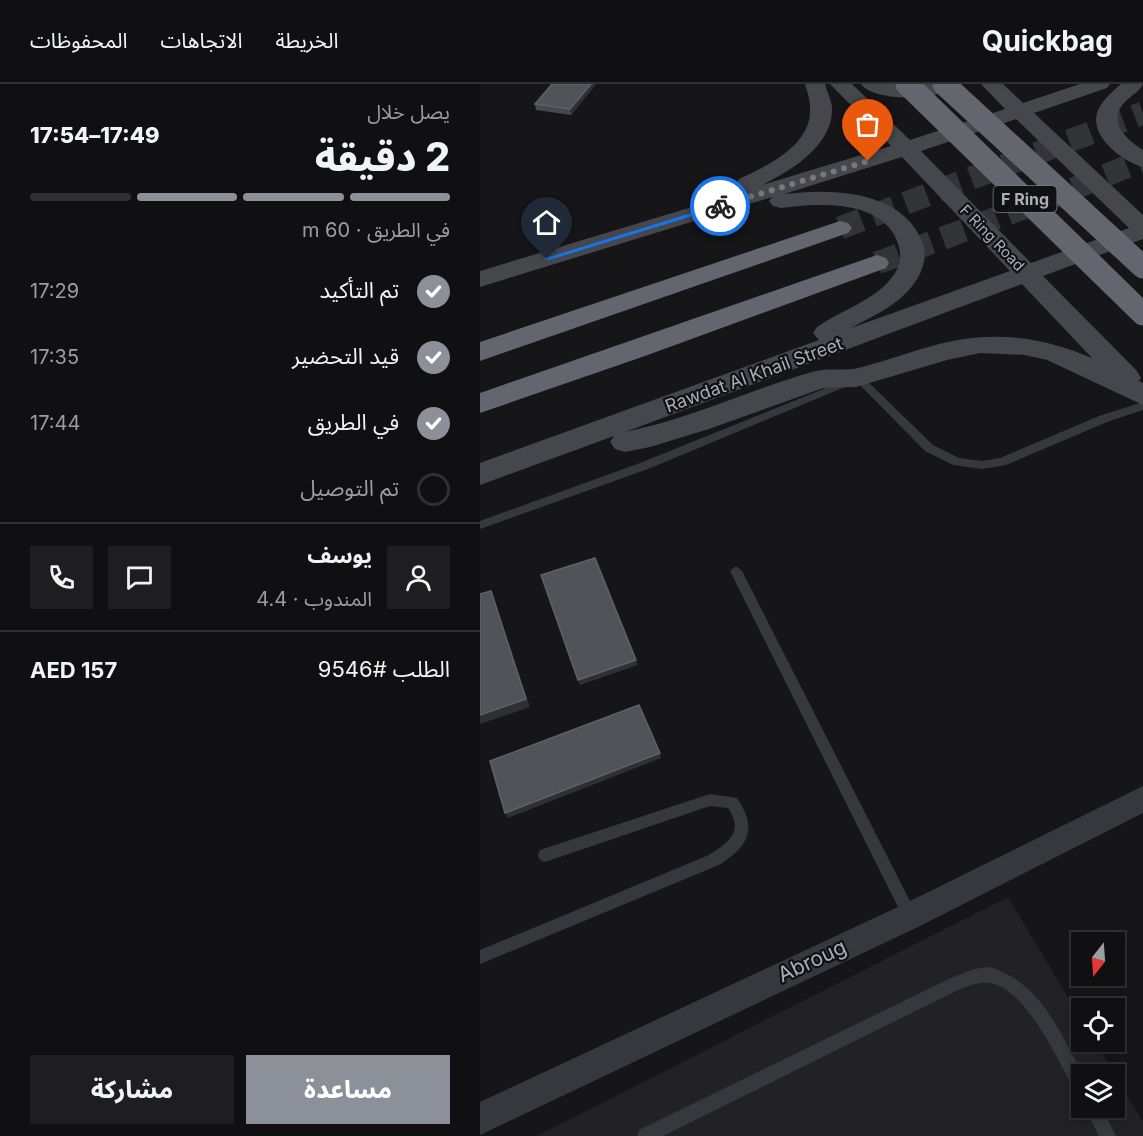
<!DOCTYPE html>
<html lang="ar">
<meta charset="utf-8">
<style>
body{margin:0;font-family:Inter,"Noto Sans Arabic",sans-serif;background:#1e1e20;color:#f1f3f6;direction:rtl;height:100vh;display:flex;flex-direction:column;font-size:22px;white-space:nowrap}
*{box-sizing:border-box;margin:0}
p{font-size:20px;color:#9c9d9f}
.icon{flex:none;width:33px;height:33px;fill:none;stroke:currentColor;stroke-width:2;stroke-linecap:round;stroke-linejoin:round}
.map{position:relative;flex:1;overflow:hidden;direction:ltr}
.details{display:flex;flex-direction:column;background:#101012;width:480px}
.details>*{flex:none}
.needle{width:39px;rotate:197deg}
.buttons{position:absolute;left:591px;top:848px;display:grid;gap:12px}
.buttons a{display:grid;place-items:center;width:54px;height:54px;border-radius:0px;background:#101012;box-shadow:0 3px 9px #0003,0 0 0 2px #303032;font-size:30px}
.pin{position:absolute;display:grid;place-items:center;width:51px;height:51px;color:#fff;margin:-62px -26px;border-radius:50% 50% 50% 0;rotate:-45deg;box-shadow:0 0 6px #0007}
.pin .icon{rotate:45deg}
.courier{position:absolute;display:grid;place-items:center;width:60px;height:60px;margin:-30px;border:4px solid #1a73e8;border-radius:50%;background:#fff;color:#222;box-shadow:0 2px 8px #0007}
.summary em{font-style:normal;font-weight:800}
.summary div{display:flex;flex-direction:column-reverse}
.summary{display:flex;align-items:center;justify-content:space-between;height:102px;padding:0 30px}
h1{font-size:39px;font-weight:800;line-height:45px}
.bar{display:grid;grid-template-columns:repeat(4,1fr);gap:9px 6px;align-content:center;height:72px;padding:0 30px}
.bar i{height:8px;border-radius:4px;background:#303032}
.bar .current{background:#8c9099}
.bar p{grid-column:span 4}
.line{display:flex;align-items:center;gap:15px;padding:0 30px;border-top:2px solid #303032}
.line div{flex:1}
.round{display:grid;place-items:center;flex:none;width:63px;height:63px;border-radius:0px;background:#1e1e20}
ol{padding:0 30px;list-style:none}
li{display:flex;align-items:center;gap:18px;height:66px}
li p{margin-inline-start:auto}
li .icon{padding:6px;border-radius:50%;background:#8c9099;color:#fff;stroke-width:4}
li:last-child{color:#9c9d9f}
li i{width:33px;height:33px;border:3px solid #303032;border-radius:50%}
.button{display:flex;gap:12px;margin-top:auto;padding:12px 30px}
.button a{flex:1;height:69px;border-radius:0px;background:#8c9099;color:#fff;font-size:24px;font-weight:800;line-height:69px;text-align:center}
.button a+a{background:#1e1e20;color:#f1f3f6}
header{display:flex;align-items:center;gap:36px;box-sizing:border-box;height:84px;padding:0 30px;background:#101012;border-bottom:2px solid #303032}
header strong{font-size:28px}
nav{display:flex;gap:33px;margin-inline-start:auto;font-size:21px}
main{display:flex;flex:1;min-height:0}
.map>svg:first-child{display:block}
.built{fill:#222225}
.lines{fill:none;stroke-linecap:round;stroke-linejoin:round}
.highway-tunnel{stroke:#333438;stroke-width:23;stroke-dasharray:23 12;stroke-linecap:butt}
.lane{fill:#37383d;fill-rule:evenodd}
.street{fill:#37383d;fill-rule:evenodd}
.secondary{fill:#45474d;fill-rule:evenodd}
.highway{fill:#63666e;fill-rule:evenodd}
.highway-bridge{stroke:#63666e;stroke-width:23}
.wall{fill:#47494d}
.shaded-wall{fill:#2f3033}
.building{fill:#525359;stroke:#5f6168;stroke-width:1.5}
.route{fill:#1a73e8}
.done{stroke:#757880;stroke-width:6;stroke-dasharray:0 10.8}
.labels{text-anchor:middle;stroke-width:4.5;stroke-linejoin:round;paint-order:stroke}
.far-street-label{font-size:15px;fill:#a8adb8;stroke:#111113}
.shield{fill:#111113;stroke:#7b7e86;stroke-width:1.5}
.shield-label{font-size:16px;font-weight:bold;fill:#a8adb8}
.street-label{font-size:18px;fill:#a8adb8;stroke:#111113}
.near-street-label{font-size:21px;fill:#a8adb8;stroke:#111113}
</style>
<header>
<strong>Quickbag</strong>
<nav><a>الخريطة</a><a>الاتجاهات</a><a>المحفوظات</a></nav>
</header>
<main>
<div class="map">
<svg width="663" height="1052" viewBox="0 0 663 1052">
<rect width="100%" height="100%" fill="#161618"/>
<path class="built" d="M528 813 601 935 602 957H615L634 990H602V1023H634V990L663 1038V1052H57Z"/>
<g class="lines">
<path class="highway-tunnel" d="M360 144 663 29
M397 179 578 111 663 76"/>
<path class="lane" d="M378 291 382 292 453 361 479 374 502 377 520 374 619 332 663 318V326L627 338 526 381 502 385 473 381 445 367 377 298 168 385 0 445V437L160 379Z
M256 482 262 487 435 827 437 832 435 837 430 839 425 837 250 487Z
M230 710 257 714C278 745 269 762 239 781L0 880V866L229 771C249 758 264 748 248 724L230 722 65 778 60 776 58 771 60 766Z
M510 883C562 900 578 946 603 990H602V1012L596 1010C580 980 545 901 508 899 499 898 489 902 480 905L183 1052H157L159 1046 473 893 494 885Z
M604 1023H621L636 1052H619Z"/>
<path class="street" d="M663 702V729L440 842 0 1051V1018L420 822Z"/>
<path class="secondary" d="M325 0H345C347 8 351 15 352 23 354 61 311 87 282 101L411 62 350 0H372L430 56 525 25 501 0H523L543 19 600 0H630L627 4 554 29 663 131V155L563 192 657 287 661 294 659 297 663 299V321L567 276 545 271 500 269 467 276 376 303 343 304 229 345 170 363 145 368 135 365 130 358 134 352 0 401V379L339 256 333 249 337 243C361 226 396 216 413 192 421 182 422 168 417 157 401 115 337 119 301 124L293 122 289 117 292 113 0 203V187L265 107 259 105 256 100 259 95C287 82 333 61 330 23 330 15 327 7 325 0ZM536 35 649 144 551 179 441 67ZM422 73 530 187 371 244C389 234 410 225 425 210 439 196 450 176 442 157 421 106 351 104 304 110ZM542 200 612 274C559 251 508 246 452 262 429 268 406 277 382 283 366 288 349 283 332 288 269 306 210 335 145 348Z
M381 0H475C463 18 393 18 381 0Z
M641 0H663C660 7 652 11 646 17 626 36 645 55 663 66V83C643 78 610 53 617 29 621 17 632 8 641 0Z"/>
<path class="highway" d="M360 137 368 139 372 144 368 149 0 277V258Z
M397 171 406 174 409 179 406 184 165 272 0 329V309Z"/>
<path class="highway-bridge" d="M427 0 663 230
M464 0 663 183"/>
</g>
<path class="wall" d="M72 0H116L91 31 56 26 55 20Z"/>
<path class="shaded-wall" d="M111 0H116L91 31 90 25Z
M11 507 50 623 0 640V631Z
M156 576 158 581 100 601 98 596Z
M180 669 181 674 28 734 25 729Z"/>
<path class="building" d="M72 0H111L90 25 55 20Z
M115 474 156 576 98 596 61 491Z
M11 507 46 615 0 631V510Z
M159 621 180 669 25 729 10 677Z"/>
<path class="route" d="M240 120 242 123 69 176 63 175Z"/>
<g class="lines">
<path class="done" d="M240 122 388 77"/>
</g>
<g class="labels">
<g class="far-street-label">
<text transform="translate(512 154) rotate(46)" y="5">F Ring Road</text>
</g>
<rect class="shield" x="513.5" y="102" width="63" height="26" rx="4.5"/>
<g class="shield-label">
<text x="545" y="121">F Ring</text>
</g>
<g class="street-label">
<text transform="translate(274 291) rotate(-20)" y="6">Rawdat Al Khail Street</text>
</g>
<g class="near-street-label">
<text transform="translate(332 877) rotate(-25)" y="7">Abroug</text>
</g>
</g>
</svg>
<div class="buttons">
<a><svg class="needle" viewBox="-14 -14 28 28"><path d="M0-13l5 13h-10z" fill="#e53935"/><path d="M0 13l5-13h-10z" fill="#9c9d9f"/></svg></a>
<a><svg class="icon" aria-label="locate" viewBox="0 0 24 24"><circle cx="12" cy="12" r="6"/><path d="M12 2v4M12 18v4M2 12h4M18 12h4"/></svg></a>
<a><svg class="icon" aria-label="layers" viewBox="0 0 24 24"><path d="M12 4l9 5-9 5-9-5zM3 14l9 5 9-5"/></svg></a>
</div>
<div class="pin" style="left:388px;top:77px;background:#ea580c"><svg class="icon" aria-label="bag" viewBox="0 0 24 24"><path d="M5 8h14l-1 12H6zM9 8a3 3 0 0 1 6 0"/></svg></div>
<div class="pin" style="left:67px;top:175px;background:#1f2937"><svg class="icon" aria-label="home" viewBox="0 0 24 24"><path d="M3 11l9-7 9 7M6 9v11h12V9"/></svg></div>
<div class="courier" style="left:240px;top:122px"><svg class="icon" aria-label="bike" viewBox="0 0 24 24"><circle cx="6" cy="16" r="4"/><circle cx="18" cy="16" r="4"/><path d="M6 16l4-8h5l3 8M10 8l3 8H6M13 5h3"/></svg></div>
</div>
<section class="details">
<div class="summary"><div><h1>2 دقيقة</h1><p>يصل خلال</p></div><em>17:49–17:54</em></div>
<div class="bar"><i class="current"></i><i class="current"></i><i class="current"></i><i></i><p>في الطريق · 60 m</p></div>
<ol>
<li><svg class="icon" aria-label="check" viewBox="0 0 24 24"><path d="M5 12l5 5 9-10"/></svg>تم التأكيد<p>17:29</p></li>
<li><svg class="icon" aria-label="check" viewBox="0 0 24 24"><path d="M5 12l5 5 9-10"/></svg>قيد التحضير<p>17:35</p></li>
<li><svg class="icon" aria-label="check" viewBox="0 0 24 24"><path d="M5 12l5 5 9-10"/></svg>في الطريق<p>17:44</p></li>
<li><i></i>تم التوصيل</li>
</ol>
<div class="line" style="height:108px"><a class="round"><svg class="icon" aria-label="person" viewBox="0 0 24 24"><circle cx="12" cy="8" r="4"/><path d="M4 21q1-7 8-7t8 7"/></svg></a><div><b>يوسف</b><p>المندوب · 4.4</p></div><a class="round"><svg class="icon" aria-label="chat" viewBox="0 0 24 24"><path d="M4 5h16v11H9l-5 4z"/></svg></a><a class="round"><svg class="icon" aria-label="phone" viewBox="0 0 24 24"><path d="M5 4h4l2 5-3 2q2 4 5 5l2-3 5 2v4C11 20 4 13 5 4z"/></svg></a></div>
<div class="line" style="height:78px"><div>الطلب #9546</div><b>AED 157</b></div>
<div class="button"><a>مساعدة</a><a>مشاركة</a></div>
</section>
</main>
